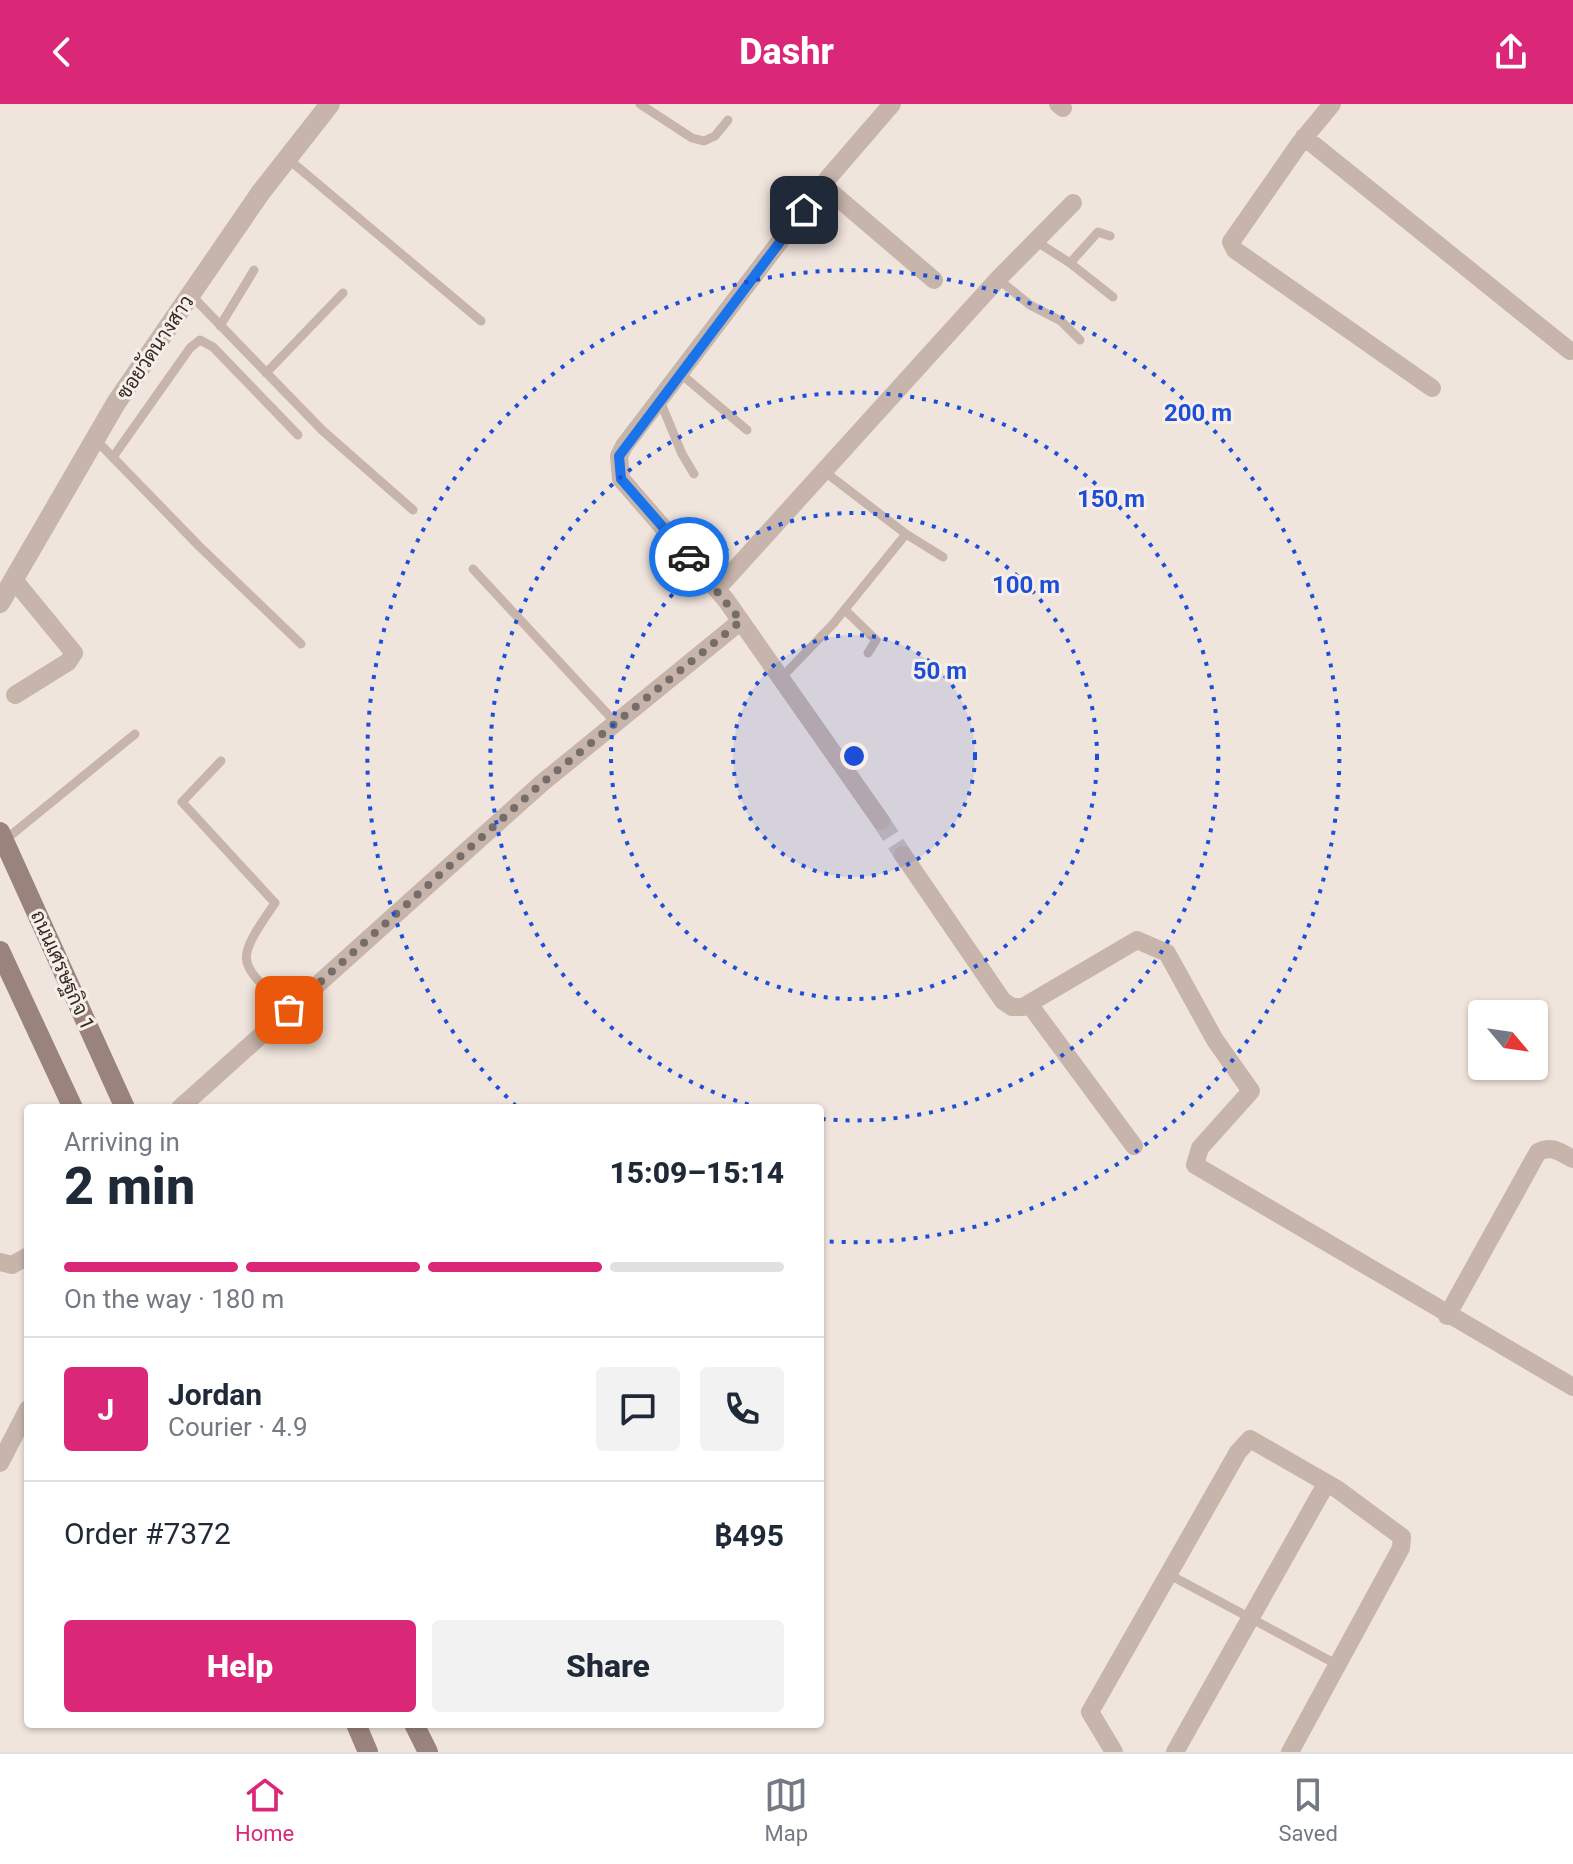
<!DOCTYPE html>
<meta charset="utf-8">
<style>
body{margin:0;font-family:Roboto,Sarabun,sans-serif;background:#f2f2f3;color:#1f2937;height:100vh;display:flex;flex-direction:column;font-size:30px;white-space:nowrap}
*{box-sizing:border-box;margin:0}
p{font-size:26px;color:#747a83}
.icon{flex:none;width:44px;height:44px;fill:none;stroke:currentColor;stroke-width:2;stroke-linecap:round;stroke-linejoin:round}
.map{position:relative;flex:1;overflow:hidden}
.sheet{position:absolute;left:24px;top:1000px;width:800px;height:624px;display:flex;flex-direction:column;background:#fff;border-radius:8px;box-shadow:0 2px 6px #0004}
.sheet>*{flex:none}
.needle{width:52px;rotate:119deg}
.tools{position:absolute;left:1468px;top:896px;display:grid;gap:16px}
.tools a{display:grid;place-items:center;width:80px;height:80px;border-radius:8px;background:#fff;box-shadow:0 2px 6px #0004;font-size:40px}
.pin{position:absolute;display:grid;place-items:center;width:68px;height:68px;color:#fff;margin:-34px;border-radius:16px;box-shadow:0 4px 12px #0006}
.courier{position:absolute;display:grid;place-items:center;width:80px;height:80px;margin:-40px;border:6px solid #1a73e8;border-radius:50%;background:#fff;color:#222;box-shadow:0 2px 10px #0007}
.overview em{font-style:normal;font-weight:800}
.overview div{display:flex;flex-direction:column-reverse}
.overview{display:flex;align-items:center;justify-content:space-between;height:136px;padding:0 40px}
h1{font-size:52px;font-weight:800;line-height:60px}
.bar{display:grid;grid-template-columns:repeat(4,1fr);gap:12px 8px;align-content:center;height:96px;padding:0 40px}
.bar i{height:10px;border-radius:6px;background:#e0e1e3}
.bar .on{background:#db2777}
.bar p{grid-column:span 4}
.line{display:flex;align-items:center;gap:20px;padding:0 40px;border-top:2px solid #e0e1e3}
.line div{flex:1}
.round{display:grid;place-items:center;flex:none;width:84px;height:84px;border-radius:8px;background:#f2f2f3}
.cta{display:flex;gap:16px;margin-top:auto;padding:16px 40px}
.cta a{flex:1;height:92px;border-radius:8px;background:#db2777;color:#fff;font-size:32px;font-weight:800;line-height:92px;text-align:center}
.cta a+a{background:#f2f2f3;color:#1f2937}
header{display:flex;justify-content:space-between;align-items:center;height:104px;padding:0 40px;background:#db2777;color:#fff;font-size:36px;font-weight:800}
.tab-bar{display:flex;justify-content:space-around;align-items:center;height:112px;border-top:2px solid #e0e1e3;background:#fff;font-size:22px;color:#747a83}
.tab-bar a{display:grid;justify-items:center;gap:4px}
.tab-bar .on{color:#db2777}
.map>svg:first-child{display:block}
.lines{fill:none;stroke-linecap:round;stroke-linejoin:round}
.minor-tunnel{stroke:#cbc0b9;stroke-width:18;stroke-dasharray:18 9;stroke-linecap:butt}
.service{stroke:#c7b4aa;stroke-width:9}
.minor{stroke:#c7b4aa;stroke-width:18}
.tertiary{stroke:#c7b4aa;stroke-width:20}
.secondary{stroke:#9a837c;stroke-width:20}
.done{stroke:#766c68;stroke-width:8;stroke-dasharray:0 14.4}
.route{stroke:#1a73e8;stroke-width:10}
.ring{fill:none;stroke:#1d4ed8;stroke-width:4;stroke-dasharray:4 8}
.labels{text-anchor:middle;stroke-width:6;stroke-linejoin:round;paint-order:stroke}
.street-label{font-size:20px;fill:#352b29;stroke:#f8efe9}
.centre{fill:#1d4ed8;stroke:#f8efe9;stroke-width:4}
.ring-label{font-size:24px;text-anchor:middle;font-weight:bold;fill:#1d4ed8;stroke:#f8efe9;stroke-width:6;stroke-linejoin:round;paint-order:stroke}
</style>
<header><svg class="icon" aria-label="back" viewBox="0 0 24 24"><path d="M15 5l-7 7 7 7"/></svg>Dashr<svg class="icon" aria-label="share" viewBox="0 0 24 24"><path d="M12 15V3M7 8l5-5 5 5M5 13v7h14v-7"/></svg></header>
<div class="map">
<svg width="1573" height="1648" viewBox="0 0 1573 1648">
<rect width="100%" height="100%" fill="#f0e5dd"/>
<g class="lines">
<path class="minor-tunnel" d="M881 717 903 751"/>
<path class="service" d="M640 0 692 34 704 37 715 32 728 16
M287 54 481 217
M1037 138 1070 159 1098 128 1110 132
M1070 159 1113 193
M998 175 1030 201 1061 217 1080 236
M190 190 322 326 413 406
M220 222 254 166
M266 269 343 189
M681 270 747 326
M660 297 682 350 694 370
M95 335 200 443 301 540
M113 353 190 244 200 236 213 243 298 331
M825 368 906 430
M473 465 615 618
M845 506 876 536 868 549
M783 572 833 520 906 430 943 453
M221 657 182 698 275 799C233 860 237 857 289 906
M5 736 135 630
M1168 1470 1336 1560"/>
<path class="minor" d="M1058 0 1063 4
M1332 0 1300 39 1231 138 1235 146 1432 284
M1304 33 1570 247
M824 82 934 176
M14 476 74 549 68 558 15 591
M717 485 998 175 1073 99
M881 717 726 496 621 375 619 352 624 342 829 73 892 0
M903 751 1003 897 1012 903H1023L1137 836 1167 849 1215 936 1251 987 1200 1044 1195 1061 1573 1283
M1029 900 1134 1042
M180 1004 542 679 741 517
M0 1158 12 1161 28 1152
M1447 1212 1538 1048C1552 1041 1560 1048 1573 1055
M0 1359 28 1305
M1114 1648 1090 1608 1238 1348 1250 1335 1337 1385 1402 1433 1401 1444 1290 1648
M1175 1648 1326 1380"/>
<path class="tertiary" d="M0 499 116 299 261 88 330 0"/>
<path class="secondary" d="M0 728 125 1004
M0 847 73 1004
M356 1620 368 1648
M414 1620 428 1648"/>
</g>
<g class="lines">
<path class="done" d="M289 906 542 679 741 517 689 453"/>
<path class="route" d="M689 453 621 375 619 352 804 106"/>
</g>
<circle cx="854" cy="652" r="121" fill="#1d4ed8" fill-opacity=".12"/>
<g class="ring">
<circle cx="854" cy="652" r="121"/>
<circle cx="854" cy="652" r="243"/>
<path d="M760 1004A364 364 0 1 1 822 1015"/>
<path d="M516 1002A486 486 0 1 1 820 1137"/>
</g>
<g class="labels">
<g class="street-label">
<text transform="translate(155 243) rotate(-56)" y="7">ซอยวัดนางสาว</text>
<text transform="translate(63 866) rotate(66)" y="7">ถนนเศรษฐกิจ 1</text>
</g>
</g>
<circle cx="854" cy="652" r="12" class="centre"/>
<g class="ring-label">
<text x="1198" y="317">200 m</text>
<text x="1111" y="403">150 m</text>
<text x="1026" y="489">100 m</text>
<text x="940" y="575">50 m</text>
</g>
</svg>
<div class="tools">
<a><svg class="needle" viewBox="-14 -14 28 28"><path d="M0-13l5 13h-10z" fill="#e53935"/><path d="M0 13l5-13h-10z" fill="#747a83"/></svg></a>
</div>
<div class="pin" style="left:289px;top:906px;background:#ea580c"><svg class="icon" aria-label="bag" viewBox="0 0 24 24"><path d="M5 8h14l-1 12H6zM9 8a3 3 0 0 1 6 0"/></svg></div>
<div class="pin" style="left:804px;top:106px;background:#1f2937"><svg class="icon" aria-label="home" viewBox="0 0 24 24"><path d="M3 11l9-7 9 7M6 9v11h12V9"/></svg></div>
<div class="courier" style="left:689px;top:453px"><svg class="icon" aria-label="car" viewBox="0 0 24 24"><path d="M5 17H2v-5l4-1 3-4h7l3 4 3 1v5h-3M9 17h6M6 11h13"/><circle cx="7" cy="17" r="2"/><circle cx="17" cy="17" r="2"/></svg></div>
<section class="sheet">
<div class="overview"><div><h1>2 min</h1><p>Arriving in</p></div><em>15:09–15:14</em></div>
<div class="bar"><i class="on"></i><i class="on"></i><i class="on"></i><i></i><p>On the way · 180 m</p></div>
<div class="line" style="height:144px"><b class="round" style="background:#db2777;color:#fff">J</b><div><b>Jordan</b><p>Courier · 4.9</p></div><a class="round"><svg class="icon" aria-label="chat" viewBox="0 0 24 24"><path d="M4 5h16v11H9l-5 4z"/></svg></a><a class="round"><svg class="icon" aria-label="phone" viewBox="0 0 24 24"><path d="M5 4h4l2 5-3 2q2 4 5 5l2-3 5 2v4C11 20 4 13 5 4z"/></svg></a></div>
<div class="line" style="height:104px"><div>Order #7372</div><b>฿495</b></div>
<div class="cta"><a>Help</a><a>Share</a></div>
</section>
</div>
<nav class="tab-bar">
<a class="on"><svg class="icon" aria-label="home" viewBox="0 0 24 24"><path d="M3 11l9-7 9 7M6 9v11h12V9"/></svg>Home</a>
<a><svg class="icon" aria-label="map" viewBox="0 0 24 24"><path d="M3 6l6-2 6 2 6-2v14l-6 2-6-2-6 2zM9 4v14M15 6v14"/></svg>Map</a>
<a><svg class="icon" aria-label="saved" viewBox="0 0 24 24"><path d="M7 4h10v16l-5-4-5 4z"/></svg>Saved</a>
</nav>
